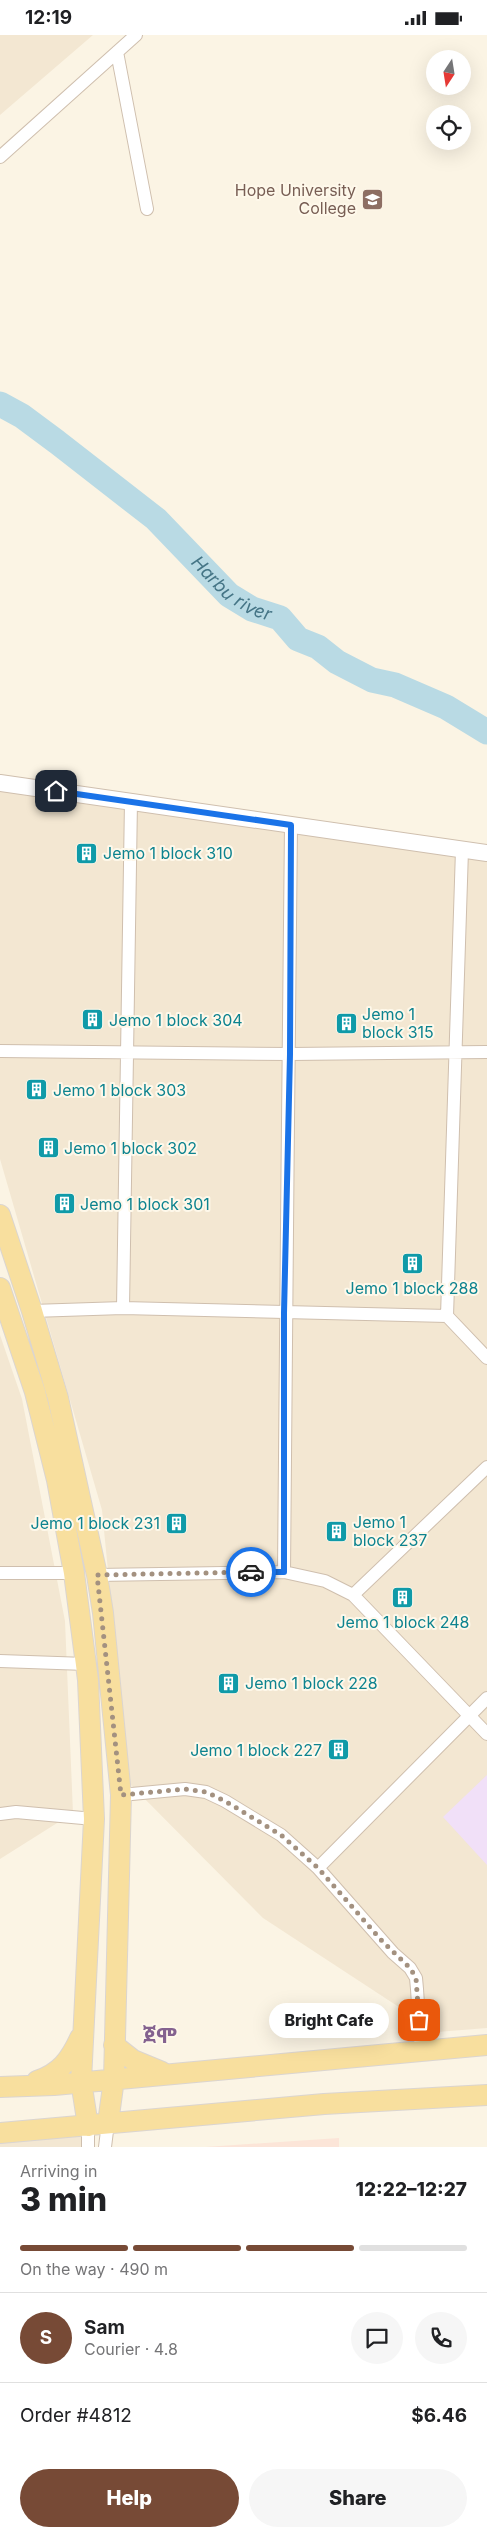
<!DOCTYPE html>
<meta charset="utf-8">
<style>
body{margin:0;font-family:Inter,"Noto Sans Ethiopic",sans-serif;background:#f6f6f6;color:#202124;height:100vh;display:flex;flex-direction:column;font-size:19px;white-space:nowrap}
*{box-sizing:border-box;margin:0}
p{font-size:16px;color:#757577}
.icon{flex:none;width:28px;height:28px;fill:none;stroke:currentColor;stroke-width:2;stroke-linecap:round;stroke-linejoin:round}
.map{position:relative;height:2112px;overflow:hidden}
.side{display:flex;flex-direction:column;background:#fff;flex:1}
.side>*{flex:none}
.needle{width:32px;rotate:192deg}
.tools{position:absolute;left:426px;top:15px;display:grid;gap:10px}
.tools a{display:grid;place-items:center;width:45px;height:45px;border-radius:50%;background:#fff;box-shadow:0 5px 20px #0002;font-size:25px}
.pin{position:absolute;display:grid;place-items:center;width:42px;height:42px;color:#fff;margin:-21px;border-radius:10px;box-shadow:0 2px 8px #0006}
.courier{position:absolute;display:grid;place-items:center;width:50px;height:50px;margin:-25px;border:4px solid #1a73e8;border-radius:50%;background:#fff;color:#222;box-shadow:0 1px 6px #0007}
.bubble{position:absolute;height:35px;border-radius:18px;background:#fff;box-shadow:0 5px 20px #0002;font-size:16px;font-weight:800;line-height:35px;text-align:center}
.overview em{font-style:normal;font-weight:800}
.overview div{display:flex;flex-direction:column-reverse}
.overview{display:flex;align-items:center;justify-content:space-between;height:85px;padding:0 20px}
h1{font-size:32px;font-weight:800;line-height:38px}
.bar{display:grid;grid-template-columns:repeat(4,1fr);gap:8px 5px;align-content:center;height:60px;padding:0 20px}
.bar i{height:6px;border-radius:4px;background:#e0e0e0}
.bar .current{background:#774a36}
.bar p{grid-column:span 4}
.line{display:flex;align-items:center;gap:12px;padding:0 20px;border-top:1px solid #e0e0e0}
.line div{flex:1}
.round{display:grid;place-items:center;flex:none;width:52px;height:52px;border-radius:26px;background:#f6f6f6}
.primary-button{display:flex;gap:10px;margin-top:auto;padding:10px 20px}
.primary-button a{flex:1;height:58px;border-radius:30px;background:#774a36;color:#fff;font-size:20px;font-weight:800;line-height:58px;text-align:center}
.primary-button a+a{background:#f6f6f6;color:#202124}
.status{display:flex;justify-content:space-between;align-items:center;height:35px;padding:0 25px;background:#fff;direction:ltr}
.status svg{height:14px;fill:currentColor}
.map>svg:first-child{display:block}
.residential{fill:#f3e7d2}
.commercial{fill:#fce5d8}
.education{fill:#f1e0f8}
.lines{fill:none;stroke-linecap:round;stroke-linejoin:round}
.river{stroke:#b9dae4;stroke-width:25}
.minor-casing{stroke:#cfbfae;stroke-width:14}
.tertiary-casing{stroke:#cfbfae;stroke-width:18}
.primary-casing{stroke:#dbd5d0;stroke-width:22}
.minor{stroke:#fff;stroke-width:12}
.tertiary{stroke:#fff;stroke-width:16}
.primary{stroke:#f8df9e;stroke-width:20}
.done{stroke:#a39180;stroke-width:5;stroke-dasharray:0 9}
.route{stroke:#1a73e8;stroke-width:6}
.labels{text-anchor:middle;stroke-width:4;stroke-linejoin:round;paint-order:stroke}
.education-label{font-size:16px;fill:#785e54;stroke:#fef8ea;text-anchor:end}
.culture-label{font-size:16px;fill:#0d838f;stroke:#fef8ea;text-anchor:start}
.water-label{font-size:18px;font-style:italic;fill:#457586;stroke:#fef8ea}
.district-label{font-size:21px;font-weight:bold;fill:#84628f;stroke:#fef8ea}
</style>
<div class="status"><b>12:19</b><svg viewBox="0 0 49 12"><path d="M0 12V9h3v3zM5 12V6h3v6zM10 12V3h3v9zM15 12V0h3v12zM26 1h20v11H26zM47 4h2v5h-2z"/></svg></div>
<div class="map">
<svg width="487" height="2112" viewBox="0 0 487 2112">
<rect width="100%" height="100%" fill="#fbf4e4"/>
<path class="residential" d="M0 0H93L0 80Z
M0 755 487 818V1993L437 1997 263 1883 129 1748 102 1475 0 1124Z
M0 1300 22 1364 65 1586 73 1778 0 1824Z
M88 2093 85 2112H0V2101Z"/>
<path class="commercial" d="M339 2103V2112H205Z"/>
<path class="education" d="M487 1740V1830L443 1782Z"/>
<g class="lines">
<path class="river" id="s1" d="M0 369 22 381 57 407 156 484 229 560 252 574 280 583 298 604 318 612 337 627 372 645 395 650 446 672 487 697"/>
<defs>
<path id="minor" d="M117 17 147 174
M0 122 136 0
M0 1016 290 1019 487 1017
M123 1273 131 766
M32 1276 123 1273 447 1281 487 1323
M447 1281 462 815
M284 1537C284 1288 290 1039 291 790
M0 1538H74
M97 1540 284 1537 325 1546 353 1560 487 1699
M353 1560 487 1432
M0 1626 86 1629
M121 1760 185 1754 206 1757 225 1766 281 1800 318 1833 393 1918 410 1933 416 1943 417 1954 421 2016
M0 1779 16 1777 94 1784
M318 1833 487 1663
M88 2112V2091
M105 2112 108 2088"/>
<path id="tertiary" d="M0 748 487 818"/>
<path id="primary" d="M0 1180 32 1276 58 1363 97 1540 103 1578 121 1760 114 2044 108 2088
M0 1253 35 1357 57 1445 74 1538 88 1645 94 1784 81 2046 88 2091
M114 2010 133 2025 162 2037
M37 2046C60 2038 70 2025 80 2003
M0 2052 54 2050 487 2010
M0 2098 324 2069 487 2060"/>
</defs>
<use href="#minor" class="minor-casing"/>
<use href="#tertiary" class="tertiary-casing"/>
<use href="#primary" class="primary-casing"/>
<use href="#minor" class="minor"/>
<use href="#tertiary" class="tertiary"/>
<use href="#primary" class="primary"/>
</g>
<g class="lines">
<path class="done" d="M251 1537 97 1540 121 1760 185 1754 206 1757 225 1766 281 1800 318 1833 383 1907 410 1933 416 1943 419 1985"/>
<path class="route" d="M56 756 291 790 290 1019 284 1278V1537H251"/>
</g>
<defs>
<symbol id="school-square" viewBox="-11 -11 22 22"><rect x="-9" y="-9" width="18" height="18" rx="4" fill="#8d6e63" stroke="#fef8ea"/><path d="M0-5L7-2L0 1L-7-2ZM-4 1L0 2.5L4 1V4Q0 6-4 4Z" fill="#fff"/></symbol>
<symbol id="building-square" viewBox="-11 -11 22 22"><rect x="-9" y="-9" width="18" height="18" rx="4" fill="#0f9aa8" stroke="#fef8ea"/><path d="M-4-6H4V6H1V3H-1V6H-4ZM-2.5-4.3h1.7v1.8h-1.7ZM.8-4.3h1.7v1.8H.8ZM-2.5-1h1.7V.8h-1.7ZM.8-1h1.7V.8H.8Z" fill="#fff"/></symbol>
</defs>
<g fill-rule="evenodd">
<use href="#school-square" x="360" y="152" width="25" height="25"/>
<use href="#building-square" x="74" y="806" width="25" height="25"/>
<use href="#building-square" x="80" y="972" width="25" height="25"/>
<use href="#building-square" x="334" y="976" width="25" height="25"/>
<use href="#building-square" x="24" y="1042" width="25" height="25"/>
<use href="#building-square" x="36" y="1100" width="25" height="25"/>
<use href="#building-square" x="52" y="1156" width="25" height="25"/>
<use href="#building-square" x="400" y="1216" width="25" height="25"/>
<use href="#building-square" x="164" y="1476" width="25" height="25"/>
<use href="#building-square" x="324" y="1484" width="25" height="25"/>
<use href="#building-square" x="390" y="1550" width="25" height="25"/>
<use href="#building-square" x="216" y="1636" width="25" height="25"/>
<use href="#building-square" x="326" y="1702" width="25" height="25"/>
</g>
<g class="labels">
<g class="education-label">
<text x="356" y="161">Hope University<tspan x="356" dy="18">College</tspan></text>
</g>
<g class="culture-label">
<text x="103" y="824">Jemo 1 block 310</text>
<text x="362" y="985">Jemo 1<tspan x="362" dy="18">block 315</tspan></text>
<text x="109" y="991">Jemo 1 block 304</text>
<text x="53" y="1061">Jemo 1 block 303</text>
<text x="64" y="1119">Jemo 1 block 302</text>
<text x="80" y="1175">Jemo 1 block 301</text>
<text x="412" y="1259" text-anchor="middle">Jemo 1 block 288</text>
<text x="353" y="1493">Jemo 1<tspan x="353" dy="18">block 237</tspan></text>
<text x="160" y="1494" text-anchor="end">Jemo 1 block 231</text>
<text x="403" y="1593" text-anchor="middle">Jemo 1 block 248</text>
<text x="245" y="1654">Jemo 1 block 228</text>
<text x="322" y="1721" text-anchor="end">Jemo 1 block 227</text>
</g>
<g class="water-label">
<text dy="6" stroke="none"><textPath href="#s1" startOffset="298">Harbu river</textPath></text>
</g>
<g class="district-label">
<text x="160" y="2008">ጀሞ</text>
</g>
</g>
</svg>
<div class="tools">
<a><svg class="needle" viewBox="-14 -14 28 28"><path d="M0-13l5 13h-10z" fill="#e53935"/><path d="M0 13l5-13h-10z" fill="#757577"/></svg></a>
<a><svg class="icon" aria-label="locate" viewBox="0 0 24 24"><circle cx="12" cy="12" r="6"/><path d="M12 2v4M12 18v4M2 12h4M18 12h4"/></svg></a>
</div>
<div class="pin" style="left:419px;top:1985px;background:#ea580c"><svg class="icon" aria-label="bag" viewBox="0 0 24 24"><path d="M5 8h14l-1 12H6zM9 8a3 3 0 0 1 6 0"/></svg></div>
<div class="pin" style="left:56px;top:756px;background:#1f2937"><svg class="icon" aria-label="home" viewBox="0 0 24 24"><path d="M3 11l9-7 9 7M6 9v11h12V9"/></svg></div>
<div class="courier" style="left:251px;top:1537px"><svg class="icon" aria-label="car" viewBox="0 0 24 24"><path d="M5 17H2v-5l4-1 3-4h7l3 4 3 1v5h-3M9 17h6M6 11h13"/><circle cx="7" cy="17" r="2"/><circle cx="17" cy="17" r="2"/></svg></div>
<div class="bubble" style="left:269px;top:1968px;width:120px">Bright Cafe</div>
</div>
<section class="side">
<div class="overview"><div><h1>3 min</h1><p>Arriving in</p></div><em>12:22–12:27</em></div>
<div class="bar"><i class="current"></i><i class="current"></i><i class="current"></i><i></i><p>On the way · 490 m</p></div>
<div class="line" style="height:90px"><b class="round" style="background:#774a36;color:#fff">S</b><div><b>Sam</b><p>Courier · 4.8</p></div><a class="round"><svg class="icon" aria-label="chat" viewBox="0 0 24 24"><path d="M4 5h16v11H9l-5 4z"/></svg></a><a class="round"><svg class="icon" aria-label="phone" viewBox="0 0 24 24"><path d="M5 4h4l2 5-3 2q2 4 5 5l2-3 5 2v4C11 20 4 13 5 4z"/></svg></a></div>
<div class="line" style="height:65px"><div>Order #4812</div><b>$6.46</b></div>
<div class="primary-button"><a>Help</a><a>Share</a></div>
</section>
